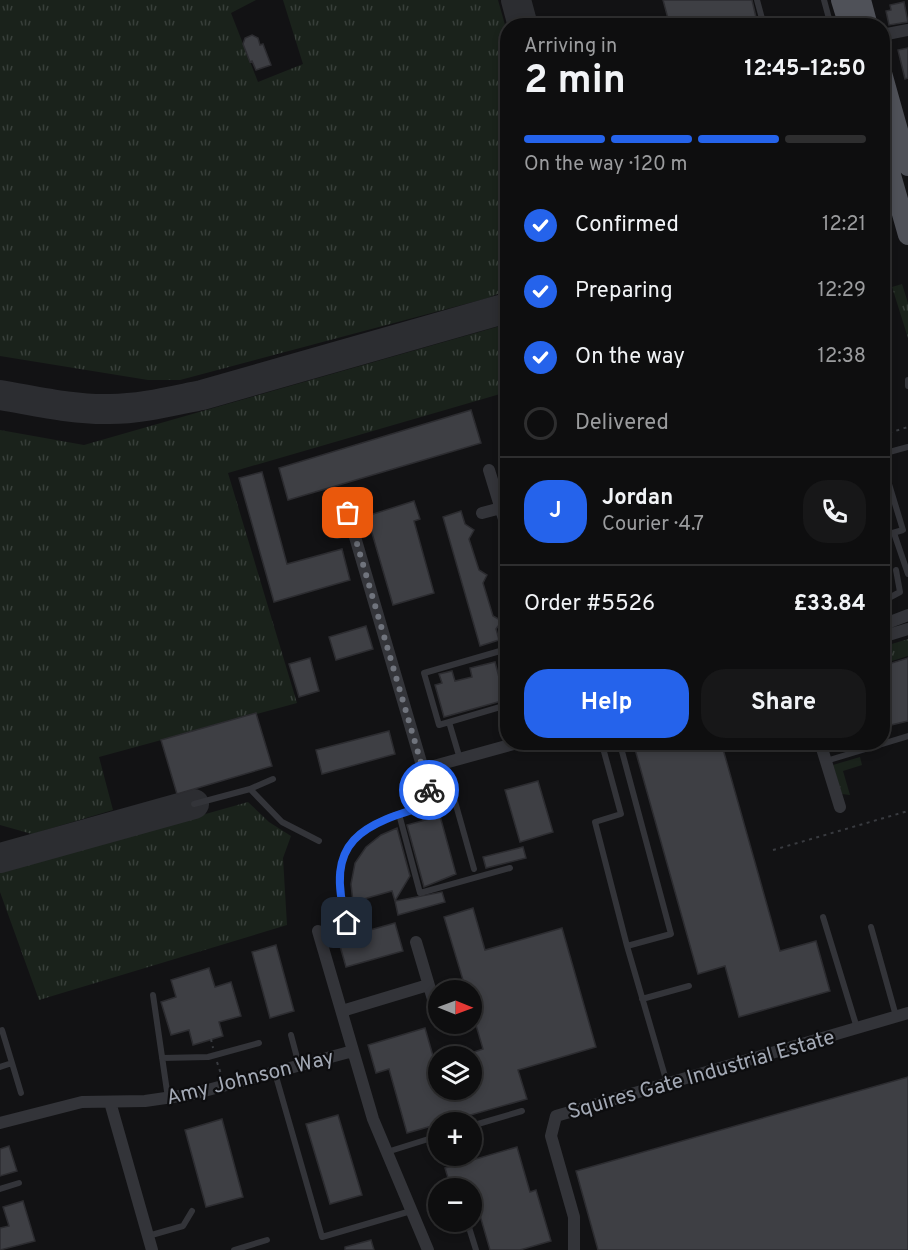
<!DOCTYPE html>
<meta charset="utf-8">
<style>
body{margin:0;font-family:Overpass,sans-serif;background:#171718;color:#f1f3f6;height:100vh;display:flex;flex-direction:column;font-size:22px;white-space:nowrap}
*{box-sizing:border-box;margin:0}
p{font-size:20px;color:#9b9c9e}
.icon{flex:none;width:33px;height:33px;fill:none;stroke:currentColor;stroke-width:2;stroke-linecap:round;stroke-linejoin:round}
.map{position:relative;flex:1;overflow:hidden}
.drawer{position:absolute;left:500px;top:18px;width:390px;height:732px;display:flex;flex-direction:column;background:#0e0e0f;border-radius:24px;box-shadow:0 3px 9px #0003,0 0 0 2px #2e2e2f}
.drawer>*{flex:none}
.needle{width:39px;rotate:91deg}
.tools{position:absolute;left:428px;top:980px;display:grid;gap:12px}
.tools a{display:grid;place-items:center;width:54px;height:54px;border-radius:50%;background:#0e0e0f;box-shadow:0 3px 9px #0003,0 0 0 2px #2e2e2f;font-size:30px}
.pin{position:absolute;display:grid;place-items:center;width:51px;height:51px;color:#fff;margin:-26px;border-radius:12px;box-shadow:0 3px 9px #0006}
.courier{position:absolute;display:grid;place-items:center;width:60px;height:60px;margin:-30px;border:4px solid #2563eb;border-radius:50%;background:#fff;color:#222;box-shadow:0 2px 8px #0007}
.summary em{font-style:normal;font-weight:700}
.summary div{display:flex;flex-direction:column-reverse}
.summary{display:flex;align-items:center;justify-content:space-between;height:102px;padding:0 24px}
h1{font-size:39px;font-weight:700;line-height:45px}
.bar{display:grid;grid-template-columns:repeat(4,1fr);gap:9px 6px;align-content:center;height:72px;padding:0 24px}
.bar i{height:8px;border-radius:4px;background:#2e2e2f}
.bar .selected{background:#2563eb}
.bar p{grid-column:span 4}
.line{display:flex;align-items:center;gap:15px;padding:0 24px;border-top:2px solid #2e2e2f}
.line div{flex:1}
.round{display:grid;place-items:center;flex:none;width:63px;height:63px;border-radius:24px;background:#171718}
ol{padding:0 24px;list-style:none}
li{display:flex;align-items:center;gap:18px;height:66px}
li p{margin-inline-start:auto}
li .icon{padding:6px;border-radius:50%;background:#2563eb;color:#fff;stroke-width:4}
li:last-child{color:#9b9c9e}
li i{width:33px;height:33px;border:3px solid #2e2e2f;border-radius:50%}
.cta{display:flex;gap:12px;margin-top:auto;padding:12px 24px}
.cta a{flex:1;height:69px;border-radius:24px;background:#2563eb;color:#fff;font-size:24px;font-weight:700;line-height:69px;text-align:center}
.cta a+a{background:#171718;color:#f1f3f6}
.map>svg:first-child{display:block}
.grass{fill:url(#grass-tufts)}
.lines{fill:none;stroke-linecap:round;stroke-linejoin:round}
.taxiway{stroke:#2c2d31;stroke-width:30}
.building{fill:#3e3f44;stroke:#2c2c30;stroke-width:1.5}
.path{stroke:#393b40;stroke-width:2;stroke-dasharray:3 4.5;stroke-linecap:butt}
.service{stroke:#333439;stroke-width:6}
.minor{stroke:#333439;stroke-width:12}
.primary{stroke:#4f5158;stroke-width:20}
.done{stroke:#70747d;stroke-width:6;stroke-dasharray:0 10.8}
.route{stroke:#2563eb;stroke-width:8}
.labels{text-anchor:middle;stroke-width:4.5;stroke-linejoin:round;paint-order:stroke}
.street-label{font-size:21px;fill:#a3a9b5;stroke:#0d0d0f}
</style>
<div class="map">
<svg width="908" height="1250" viewBox="0 0 908 1250">
<defs>
<pattern id="grass-tufts" width="24" height="20" patternUnits="userSpaceOnUse" patternTransform="scale(1.5)"><rect width="24" height="20" fill="#1a221b"/><path d="M3 7l-1-3M5 7V3M7 7l1-3M15 17l-1-3M17 17v-4M19 17l1-3" fill="none" stroke="#383f3a"/></pattern>
</defs>
<rect width="100%" height="100%" fill="#121214"/>
<path class="grass" d="M0 0H256L231 13 258 82 303 64 283 0H498L507 32V290L488 298 180 380H148L0 356Z
M902 284 908 303V338L892 287Z
M507 324V392L228 473 297 703 99 757 113 810 32 834 0 825V430L84 445Z
M908 639V656L882 664V647Z
M860 757 862 765 843 771 850 795 842 794 833 765Z
M248 802 269 822 291 836 283 858 287 925 39 1000 0 892V872Z"/>
<g class="lines">
<path class="taxiway" d="M516 0 523 26
M0 395C36 401 73 410 110 409 141 409 172 401 202 395L507 308
M0 858 194 804"/>
</g>
<path class="building" d="M663 0H752L758 26H670Z
M904 2 908 22 889 25 886 11 891 10 890 5Z
M252 35 258 38 260 45 263 44 271 65 256 70 252 61 250 62 243 44 245 38Z
M908 48V78L905 79 898 50Z
M471 410 481 443 288 500 279 468Z
M262 472 287 564 342 549 350 580 274 602 239 478Z
M414 501 420 519 414 521 434 593 393 605 367 516Z
M461 511 465 524 474 530 469 539 479 570 487 575 483 583 493 616 502 621 496 629 499 640 480 646 443 517Z
M366 626 373 649 336 660 329 637Z
M310 658 319 691 299 697 289 664Z
M908 658V721L891 725 882 694V666Z
M495 662 505 700 444 717 435 685 442 683 439 674 452 671 455 681 472 677 470 668Z
M256 713 272 766 177 794 161 740Z
M389 731 395 754 322 774 316 750Z
M633 742H721L780 951 816 941 830 991 739 1017 725 966 698 974Z
M538 781 553 832 520 842 505 790Z
M440 816 456 874 424 887 407 825Z
M397 828 410 876 395 901 392 891 353 902 351 884 355 863 366 847 381 835Z
M523 847 526 858 486 868 483 857Z
M442 892 445 902 398 915 395 901Z
M473 908 485 950 562 928 596 1047 518 1070 527 1099 407 1133 389 1069 376 1073 368 1045 425 1028 435 1063 438 1062V1089H471V1053L483 1049 471 1008V990H466L444 917Z
M395 923 403 951 346 967 338 939Z
M276 945 294 1011 270 1018 252 952Z
M209 968 215 987 231 982 241 1016 219 1022 223 1036 193 1045 189 1030 171 1035 161 1002 176 997 171 980Z
M908 1077V1250H598L576 1171Z
M338 1115 362 1195 330 1204 306 1124Z
M222 1119 243 1197 206 1207 185 1130Z
M9 1146 17 1171 0 1176V1149Z
M517 1147 530 1192 536 1190 551 1241 520 1250H490L477 1205 471 1206V1188H451L445 1168Z
M23 1201 35 1241 0 1250V1228L9 1226 3 1207Z
M371 1240 374 1250H345V1247Z"/>
<g class="lines">
<path class="path" d="M882 435 908 427
M773 850 908 811
M211 1039 213 1048
M217 1062 221 1074"/>
<path class="service" d="M757 0 764 26
M824 0 831 26
M908 380V386
M882 454 908 447
M882 461 903 530 882 536
M894 533 908 574
M885 536 889 549
M882 591 885 600 900 592 896 570
M507 649 424 673 439 725 507 705
M449 722 460 759
M826 761 908 736
M423 769 433 804
M250 789 273 779
M194 804 250 789 282 822 319 841
M399 814 420 893 510 868
M823 917 857 1028
M871 927 896 1016
M318 931 347 923C320 827 378 819 454 798L474 869
M627 946 595 822 621 814 603 748 620 744 671 934 627 946 667 1083
M153 995 168 1098
M642 999 689 986
M291 1035 299 1065
M162 1058 208 1057 259 1043
M12 1063 21 1093
M0 1067 12 1063 2 1030
M275 1073 322 1237 411 1211
M471 1126 522 1111
M387 1152 438 1136
M0 1189 19 1183
M467 1221 476 1250
M148 1236 183 1226 192 1211
M234 1250 267 1240"/>
<path class="minor" d="M882 35 908 30
M489 470 507 529
M348 513 423 769 521 742
M482 513 501 508
M337 533 352 529
M882 625 908 615
M882 637 908 629
M820 742 840 807
M318 931 373 1119 428 1250
M416 942 438 1016
M342 1011 428 985
M110 1102 152 1250
M0 1123 82 1102 145 1101 193 1094 353 1051
M574 1250V1217L551 1136 556 1116 908 1013"/>
<path class="primary" d="M841 0 849 26
M861 0 868 26
M882 73 908 166
M882 143 908 235"/>
</g>
<g class="lines">
<path class="done" d="M348 513 429 790"/>
<path class="route" d="M347 923C323 840 361 824 433 804L429 790"/>
</g>
<g class="labels">
<g class="street-label">
<text transform="translate(701 1074) rotate(-16)" y="7">Squires Gate Industrial Estate</text>
<text transform="translate(250 1077) rotate(-14)" y="7">Amy Johnson Way</text>
</g>
</g>
</svg>
<div class="tools">
<a><svg class="needle" viewBox="-14 -14 28 28"><path d="M0-13l5 13h-10z" fill="#e53935"/><path d="M0 13l5-13h-10z" fill="#9b9c9e"/></svg></a>
<a><svg class="icon" aria-label="layers" viewBox="0 0 24 24"><path d="M12 4l9 5-9 5-9-5zM3 14l9 5 9-5"/></svg></a>
<a>+</a>
<a>−</a>
</div>
<div class="pin" style="left:348px;top:513px;background:#ea580c"><svg class="icon" aria-label="bag" viewBox="0 0 24 24"><path d="M5 8h14l-1 12H6zM9 8a3 3 0 0 1 6 0"/></svg></div>
<div class="pin" style="left:347px;top:923px;background:#1f2937"><svg class="icon" aria-label="home" viewBox="0 0 24 24"><path d="M3 11l9-7 9 7M6 9v11h12V9"/></svg></div>
<div class="courier" style="left:429px;top:790px"><svg class="icon" aria-label="bike" viewBox="0 0 24 24"><circle cx="6" cy="16" r="4"/><circle cx="18" cy="16" r="4"/><path d="M6 16l4-8h5l3 8M10 8l3 8H6M13 5h3"/></svg></div>
<section class="drawer">
<div class="summary"><div><h1>2 min</h1><p>Arriving in</p></div><em>12:45–12:50</em></div>
<div class="bar"><i class="selected"></i><i class="selected"></i><i class="selected"></i><i></i><p>On the way · 120 m</p></div>
<ol>
<li><svg class="icon" aria-label="check" viewBox="0 0 24 24"><path d="M5 12l5 5 9-10"/></svg>Confirmed<p>12:21</p></li>
<li><svg class="icon" aria-label="check" viewBox="0 0 24 24"><path d="M5 12l5 5 9-10"/></svg>Preparing<p>12:29</p></li>
<li><svg class="icon" aria-label="check" viewBox="0 0 24 24"><path d="M5 12l5 5 9-10"/></svg>On the way<p>12:38</p></li>
<li><i></i>Delivered</li>
</ol>
<div class="line" style="height:108px"><b class="round" style="background:#2563eb;color:#fff">J</b><div><b>Jordan</b><p>Courier · 4.7</p></div><a class="round"><svg class="icon" aria-label="phone" viewBox="0 0 24 24"><path d="M5 4h4l2 5-3 2q2 4 5 5l2-3 5 2v4C11 20 4 13 5 4z"/></svg></a></div>
<div class="line" style="height:78px"><div>Order #5526</div><b>£33.84</b></div>
<div class="cta"><a>Help</a><a>Share</a></div>
</section>
</div>
